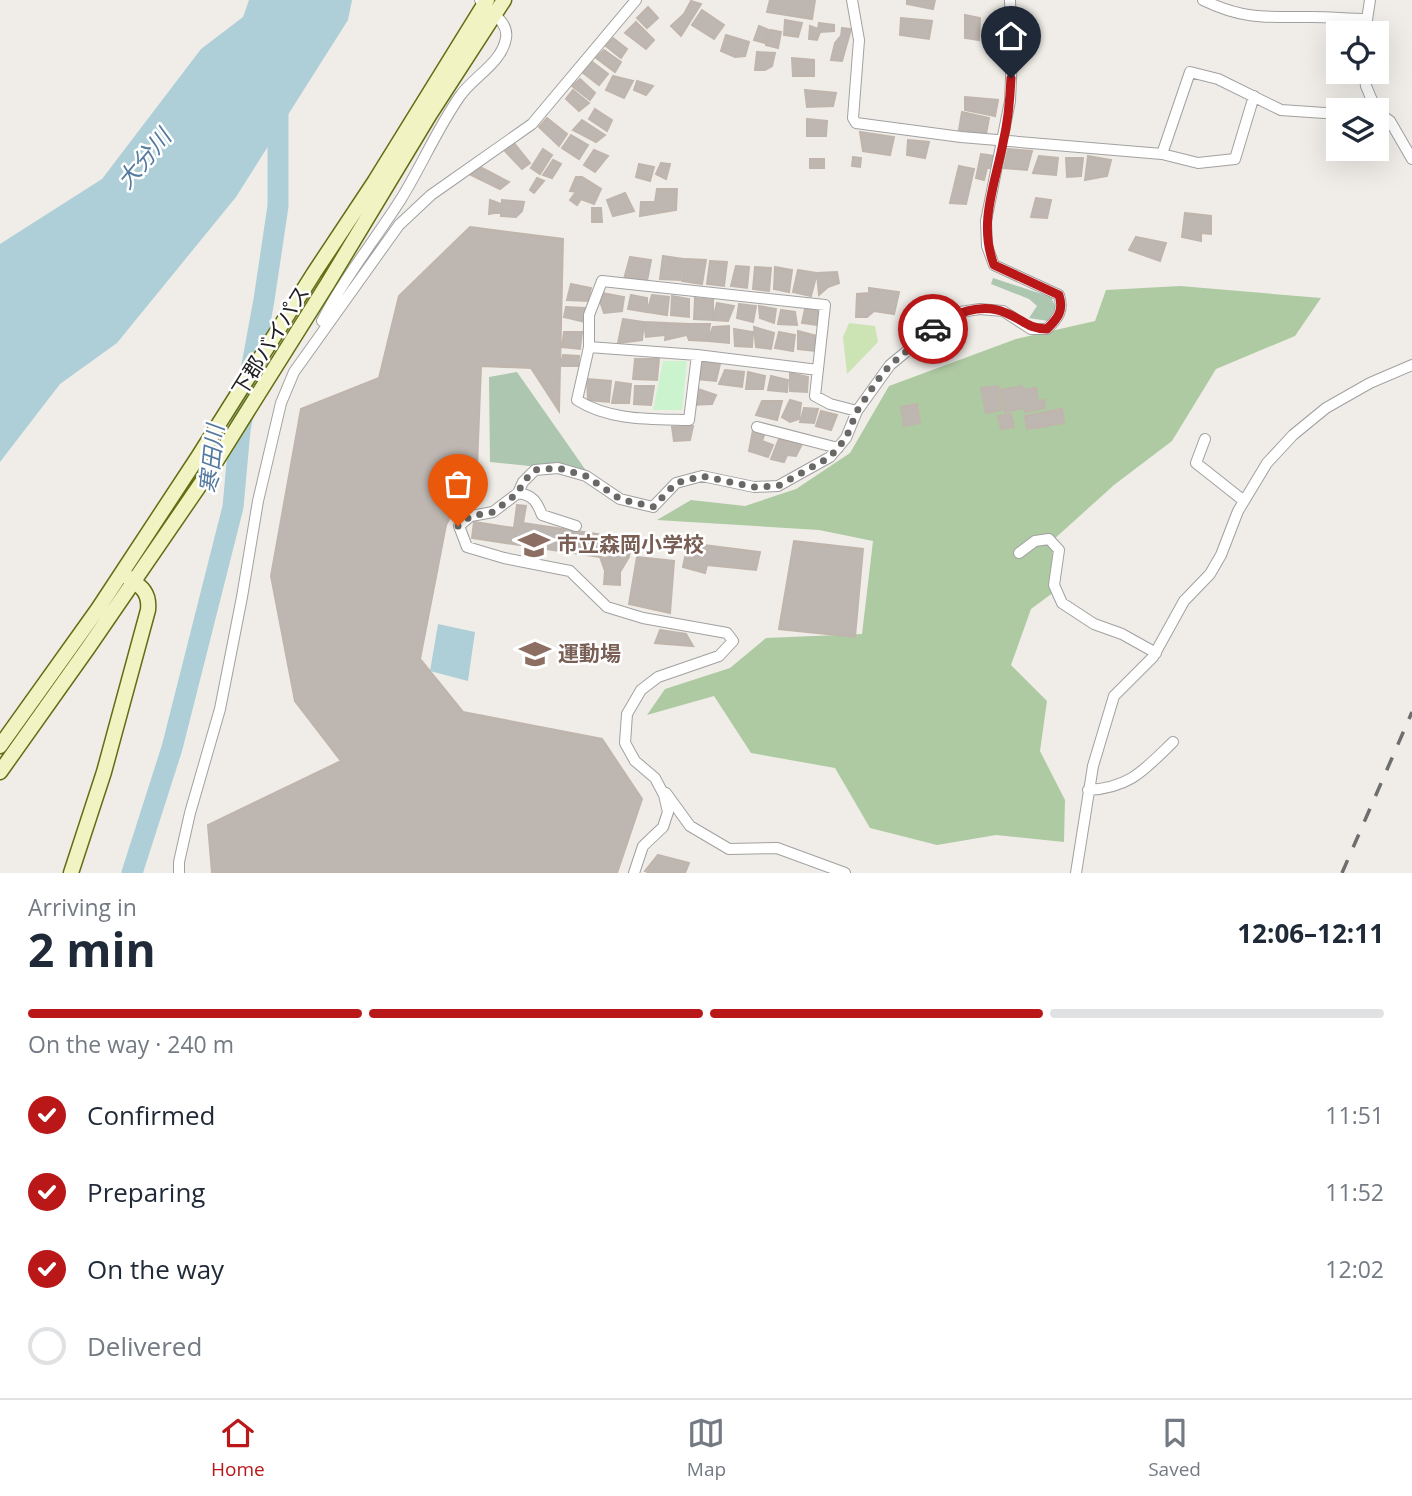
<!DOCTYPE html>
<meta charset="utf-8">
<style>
body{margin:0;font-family:"Open Sans","Noto Sans JP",sans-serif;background:#f2f2f3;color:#1f2937;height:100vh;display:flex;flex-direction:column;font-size:26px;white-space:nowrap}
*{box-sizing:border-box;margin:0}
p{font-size:23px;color:#747a83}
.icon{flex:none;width:38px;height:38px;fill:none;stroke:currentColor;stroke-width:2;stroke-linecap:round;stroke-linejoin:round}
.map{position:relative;height:873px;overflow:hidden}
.side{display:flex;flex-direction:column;background:#fff;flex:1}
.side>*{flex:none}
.fabs{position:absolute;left:1326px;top:21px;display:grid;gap:14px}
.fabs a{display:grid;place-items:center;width:63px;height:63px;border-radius:0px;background:#fff;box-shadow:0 7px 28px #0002;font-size:35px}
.pin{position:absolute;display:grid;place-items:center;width:60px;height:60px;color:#fff;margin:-72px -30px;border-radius:50% 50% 50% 0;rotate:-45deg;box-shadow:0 0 7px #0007}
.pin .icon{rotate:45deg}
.courier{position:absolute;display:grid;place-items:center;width:70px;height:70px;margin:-35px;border:5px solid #b91718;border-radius:50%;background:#fff;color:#222;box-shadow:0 2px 9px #0007}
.summary em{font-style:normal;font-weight:700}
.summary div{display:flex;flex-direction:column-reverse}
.summary{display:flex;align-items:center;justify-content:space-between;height:119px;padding:0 28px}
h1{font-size:46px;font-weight:700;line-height:52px}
.bar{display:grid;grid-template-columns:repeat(4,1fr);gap:10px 7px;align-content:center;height:84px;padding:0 28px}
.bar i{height:9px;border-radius:5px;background:#e0e1e3}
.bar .selected{background:#b91718}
.bar p{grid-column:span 4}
ol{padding:0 28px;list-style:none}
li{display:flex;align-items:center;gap:21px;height:77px}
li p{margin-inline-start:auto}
li .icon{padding:7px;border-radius:50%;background:#b91718;color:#fff;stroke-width:4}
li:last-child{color:#747a83}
li i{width:38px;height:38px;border:4px solid #e0e1e3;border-radius:50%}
.tabs{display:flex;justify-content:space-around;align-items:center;height:98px;border-top:2px solid #e0e1e3;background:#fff;font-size:19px;color:#747a83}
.tabs a{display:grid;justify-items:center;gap:4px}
.tabs .selected{color:#b91718}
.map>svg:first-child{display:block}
.grass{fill:#cce4b4}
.forest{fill:#aecaa2}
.cemetery{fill:#acc6b0}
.park{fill:#cbf4ce}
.water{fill:#aecfd8}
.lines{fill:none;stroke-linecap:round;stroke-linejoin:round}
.river{stroke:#aecfd8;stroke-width:21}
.building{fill:#bdb6b1;stroke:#c0b5ac;stroke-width:2}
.street-casing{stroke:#a1a1a1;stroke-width:12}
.secondary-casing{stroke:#636d12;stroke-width:17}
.street{stroke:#fff;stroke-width:10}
.secondary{stroke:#f1f3c3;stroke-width:14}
.rail{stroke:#6e6e6e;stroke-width:3.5;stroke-dasharray:14 14;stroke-linecap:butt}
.done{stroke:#696866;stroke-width:7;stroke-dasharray:0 12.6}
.route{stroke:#b91718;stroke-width:9}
.labels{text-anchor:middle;stroke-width:5;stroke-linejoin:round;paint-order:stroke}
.street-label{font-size:21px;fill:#202020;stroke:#fff}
.education-label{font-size:21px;font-weight:bold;fill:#785e54;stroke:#fff;text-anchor:start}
.water-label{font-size:23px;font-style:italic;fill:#547a9f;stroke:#fff}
</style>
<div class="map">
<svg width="1412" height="873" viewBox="0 0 1412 873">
<rect width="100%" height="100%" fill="#f0ede8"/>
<path class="grass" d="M849 323 875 326 878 342 847 374 843 337Z"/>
<path class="forest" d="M1180 286 1321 298 1295 336 1216 369 1172 441 1114 485 1052 541 1054 592 1031 609 1011 665 1047 701 1040 751 1065 800 1064 842 996 835 937 845 870 828 835 768 751 753 714 696 647 715 665 689 730 668 766 638 862 634 873 541 819 530 657 520 691 500 745 506 796 489 850 453 889 386 1016 339 1095 321 1106 290Z"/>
<path class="cemetery" d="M993 278 1051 297 1056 308 1048 321 1029 318 1037 306 1029 299 991 284Z
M517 372 587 472 490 462 489 377Z"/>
<path class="park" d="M663 361H687L682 410H653Z"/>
<path class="water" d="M249 0H352L348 20 236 197 117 343 60 384 0 462V244L102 179 201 49 243 17Z
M438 624 475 632 468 681 430 671Z"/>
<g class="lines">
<path class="river" d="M132 873 172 748 233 507 240 430 264 300 278 206V102"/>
</g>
<path class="building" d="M770 0H815L812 19 767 12Z
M907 0H935L933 9 907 4Z
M691 1 701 4 681 36 671 26 684 14Z
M648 7 658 18 647 28 637 18Z
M702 10 724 25 714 39 692 25Z
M965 15 980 18 979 40 965 38Z
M901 18 932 21 929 39 900 35Z
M785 20 802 23 798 37 784 35Z
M636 22 654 40 646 49 625 33Z
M819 23 834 25V31L820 32 817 40 809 39 810 26 818 29Z
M759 26 769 30 765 43 754 40Z
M842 28 851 29 842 61 831 60 835 43 841 36Z
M771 30 781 32 778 48 766 45Z
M726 35 749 42 745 56 735 57 721 51Z
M613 38 627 49 621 58 606 46Z
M604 50 621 62 615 72 596 58Z
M757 52 775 53 772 66 765 70H755Z
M792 58 814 60V76H793Z
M591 61 608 74 599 85 582 72Z
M613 76 633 81 624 98 606 90Z
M580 79 595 93 590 100 572 86Z
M637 81 653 86 646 95 634 90Z
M573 90 589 103 579 111 566 99Z
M805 90 836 93 833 106 807 107Z
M965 97 998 100 995 116 965 110Z
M595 109 612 120 607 131 589 119Z
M962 112 989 118 986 134 959 130Z
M547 118 567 134 559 146 539 127Z
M807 119 827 121 826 136H807Z
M582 120 605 135 596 142 573 130Z
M860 132 894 137 890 155 863 151Z
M571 135 588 145 579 159 562 148Z
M908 140 929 142 925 158 907 155Z
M514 143 530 163 522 169 505 151Z
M543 149 552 155 540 174 531 168Z
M1008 149 1032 151 1027 170 1004 168Z
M594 150 608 156 595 172 584 165Z
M981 154 995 156 993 168H987L984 180 976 178Z
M1039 156 1058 158 1056 175 1033 173Z
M1088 156 1111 160 1107 176 1085 180Z
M853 157 861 158 860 167 852 166Z
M1066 158H1083L1081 176 1067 177Z
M810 159H824V168H810Z
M553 160 561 164 552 178 543 175Z
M661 163 670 164 666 179 656 174Z
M639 164 654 167 650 181 636 177Z
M959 166 974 169 966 204 950 203Z
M480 167 509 182 500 189 471 175Z
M576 177H582L601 189 594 204 581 199 577 205 570 200 576 192 570 191Z
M537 178 544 181 534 193 530 190Z
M657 189H677L676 210 640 216 641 202H655Z
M625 193 634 211 613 216 607 200Z
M1036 198 1051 200 1047 218 1031 217Z
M490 200 501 204V212L489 214Z
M502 200 524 202 522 211 516 217 501 216Z
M592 208H601L602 222H592Z
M1185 213 1211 216V234L1201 233V241L1182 237Z
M470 227 563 239 559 411 531 368 481 366 477 467 446 525 420 659 463 712 602 739 642 799 617 873H212L208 825 341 761 295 701 271 576 301 409 379 378 399 296Z
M1136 237 1166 243 1160 261 1129 250Z
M663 256 684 259 680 280 660 279Z
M630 257 651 260 647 281 624 279Z
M686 259 706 260 702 284 682 281Z
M710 261 727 262 724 286 707 284Z
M736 266 749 267 747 288 731 286Z
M755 267 771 268 769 291 753 289Z
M775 267 792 270 789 292 774 289Z
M798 270 817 273 811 296 793 292Z
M837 272 839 283 828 287 819 295 817 273Z
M571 284 591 288 588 301 567 300Z
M869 288 899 292 894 314 874 311 867 317H856L857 294 869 293Z
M597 292 624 297 622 311 604 313Z
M631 295 647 298V312L628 309Z
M652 295 669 297 667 315 647 312Z
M672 296 689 299V317L671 315Z
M695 298 713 300V320L694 319Z
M717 303 734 306 728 321 713 320Z
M739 304 756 306 753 322 737 318Z
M759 306 776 309 774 323 760 318Z
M566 307 585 308V322L564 317Z
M805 309 818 311V325L802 323Z
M781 310 795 312 797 325 778 324Z
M623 319 644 322 642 340 618 343Z
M644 322 667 323 664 335 646 337Z
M667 323 689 324 687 335 665 340Z
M689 324H710L707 341 689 340 687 335Z
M729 326V343L707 341 713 327Z
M754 327 774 333 771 349 756 347Z
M734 329 753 332 752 347 735 346Z
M798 331 817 336 815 351 798 349Z
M564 332H582L580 349 562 347Z
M779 332 795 335 793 351 775 348Z
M563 355 579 356 578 366H561Z
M635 359H659L657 380 633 379Z
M701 362 720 364 716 381 694 379Z
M725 370 744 372 742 387 719 384Z
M748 372 765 376 763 389H746Z
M790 373 808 377 807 392 790 391Z
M771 376 788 380 787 392 768 390Z
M587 379 611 381 609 402 588 400Z
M616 382 631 384 629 403H612Z
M635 386H654L651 405 634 404Z
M998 386 1002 410 986 413 981 388Z
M1022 386 1023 390 1036 388 1038 401 1044 400 1045 408 1025 412 1024 408 1005 412 1001 390Z
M698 389 716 395 712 404 691 405Z
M790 400 801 403 799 419 790 422 782 417Z
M762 401H782L777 420 756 415Z
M917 404 920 423 904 426 901 407Z
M804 408 818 409 814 423 800 422Z
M1062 409 1064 423 1051 425 1049 411Z
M821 411 837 415 831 430 816 426Z
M1047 412 1049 426 1027 429 1025 416Z
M1011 414 1014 427 1001 429 998 416Z
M693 426 690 440 674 441 672 427Z
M753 430 765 433 762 441 773 445 768 457 749 451Z
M779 439 802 444 796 456 787 455 784 462 771 459Z
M517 505 526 506 523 523 631 539 629 557 620 572V585L604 584 605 571 600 557 472 538 474 522 514 528Z
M794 541 863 549 855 637 779 629Z
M688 543 760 552 756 570 707 565 705 573 683 567Z
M637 557 674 561 670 613 629 604Z
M660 630 686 634 693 646 655 643Z
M658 855 689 863 685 873H650L645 871Z"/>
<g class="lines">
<defs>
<path id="street" d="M852 0 859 40 853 118 856 123 961 137 1162 154 1190 72 1218 79 1281 110 1339 114
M1203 0C1244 20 1268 17 1312 17 1330 17 1349 19 1367 19
M1365 33 1370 0
M1364 72 1366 86 1376 110
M1377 112 1390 121 1412 159
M1162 154 1198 163 1235 159 1254 96
M322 321C344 278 375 240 401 199 422 165 437 129 460 96 473 77 502 63 506 38 509 21 489 12 480 0
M589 347 697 355 818 370
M697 355 689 420C651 419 610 421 577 400L589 347V315L602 281 825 305 815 396 830 404 857 411
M757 427 838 448
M1205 439 1196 463 1244 501
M518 493C533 495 537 502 542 515L576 526
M1019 553 1035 541 1049 539 1059 550 1054 585 1062 603 1094 624 1122 634 1156 653
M1088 790C1130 788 1144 770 1173 742
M666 793 690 826 729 849 777 848 845 873
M179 873V862L190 813 220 709 242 597 258 501 281 403 294 372 399 225 431 195 532 124 636 0
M634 873 643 846 663 827 668 812 664 795 655 778 635 761 625 743 627 714 641 690 658 677 719 656 733 641 727 633 643 618 607 607 570 571 504 558 467 547 459 526 471 516 493 512 518 493 523 482 535 470 558 468 586 476 620 499 653 507 676 483 702 476 754 487 778 486 830 457 846 438 857 411 890 365 940 324 960 312 980 309 1003 311 1031 329H1047C1058 318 1064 311 1059 295L994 265 987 246 986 221 1010 101 1012 56 1010 0
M1076 873 1093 766 1114 696 1153 657 1184 601 1210 574 1221 555 1238 511 1267 463 1293 435 1326 408 1370 383 1412 365"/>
<path id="secondary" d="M0 746 98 609 198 457 314 273 375 181 487 0
M0 772 88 648 215 463 328 283 430 114 504 0
M71 873 104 772 148 610C150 591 140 586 126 576"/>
</defs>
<use href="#street" class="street-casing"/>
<use href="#secondary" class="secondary-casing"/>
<use href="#street" class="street"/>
<use href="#secondary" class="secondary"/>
<path class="rail" d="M1342 873 1412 712"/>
</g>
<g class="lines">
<path class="done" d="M458 526 471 516 493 512 518 493 523 482 535 470 558 468 586 476 620 499 653 507 676 483 702 476 754 487 778 486 830 457 846 438 857 411 877 381 890 365 933 329"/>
<path class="route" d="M933 329C952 313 982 302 1006 313 1024 320 1026 328 1047 329 1058 318 1064 311 1059 295L994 265C978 223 995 185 1003 143 1008 122 1010 100 1011 78"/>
</g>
<defs>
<symbol id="school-bare" viewBox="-9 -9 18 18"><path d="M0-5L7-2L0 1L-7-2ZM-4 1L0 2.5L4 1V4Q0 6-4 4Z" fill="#8d6e63" stroke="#fff" stroke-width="2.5" paint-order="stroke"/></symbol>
</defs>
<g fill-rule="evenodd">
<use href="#school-bare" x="512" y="523" width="44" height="44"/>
<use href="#school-bare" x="513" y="632" width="44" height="44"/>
</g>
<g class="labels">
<g class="street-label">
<text transform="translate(271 341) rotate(-58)" y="7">下郡バイパス</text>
</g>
<g class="education-label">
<text x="557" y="552">市立森岡小学校</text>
<text x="558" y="661">運動場</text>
</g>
<g class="water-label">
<text transform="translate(144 159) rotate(-50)" y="8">大分川</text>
<text transform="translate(212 459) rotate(-84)" y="8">寒田川</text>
</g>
</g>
</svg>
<div class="fabs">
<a><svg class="icon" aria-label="locate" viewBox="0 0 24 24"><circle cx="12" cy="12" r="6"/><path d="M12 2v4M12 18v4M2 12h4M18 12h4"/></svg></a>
<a><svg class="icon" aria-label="layers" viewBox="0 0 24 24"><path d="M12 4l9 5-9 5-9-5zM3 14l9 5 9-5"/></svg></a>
</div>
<div class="pin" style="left:458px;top:526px;background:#ea580c"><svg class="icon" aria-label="bag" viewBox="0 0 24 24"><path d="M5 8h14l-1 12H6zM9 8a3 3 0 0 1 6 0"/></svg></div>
<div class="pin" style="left:1011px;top:78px;background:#1f2937"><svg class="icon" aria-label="home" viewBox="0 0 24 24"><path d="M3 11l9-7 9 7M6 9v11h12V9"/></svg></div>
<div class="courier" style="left:933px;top:329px"><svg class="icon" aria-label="car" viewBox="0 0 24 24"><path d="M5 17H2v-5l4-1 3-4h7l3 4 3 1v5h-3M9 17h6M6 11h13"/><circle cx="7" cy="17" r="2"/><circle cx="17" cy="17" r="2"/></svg></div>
</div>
<section class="side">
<div class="summary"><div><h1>2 min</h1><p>Arriving in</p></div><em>12:06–12:11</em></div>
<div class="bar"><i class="selected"></i><i class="selected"></i><i class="selected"></i><i></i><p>On the way · 240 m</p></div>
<ol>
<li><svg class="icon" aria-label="check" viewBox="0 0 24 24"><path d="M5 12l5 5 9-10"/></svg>Confirmed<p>11:51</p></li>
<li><svg class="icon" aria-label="check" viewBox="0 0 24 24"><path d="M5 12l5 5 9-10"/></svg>Preparing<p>11:52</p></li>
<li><svg class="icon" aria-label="check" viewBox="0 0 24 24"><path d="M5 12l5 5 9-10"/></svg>On the way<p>12:02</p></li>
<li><i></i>Delivered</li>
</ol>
</section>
<nav class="tabs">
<a class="selected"><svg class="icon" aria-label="home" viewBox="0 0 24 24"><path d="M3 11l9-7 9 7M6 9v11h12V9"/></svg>Home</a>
<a><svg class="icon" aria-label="map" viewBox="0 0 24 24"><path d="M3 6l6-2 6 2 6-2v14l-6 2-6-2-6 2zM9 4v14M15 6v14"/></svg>Map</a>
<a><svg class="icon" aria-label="saved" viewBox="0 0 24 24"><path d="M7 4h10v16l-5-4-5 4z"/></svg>Saved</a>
</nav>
